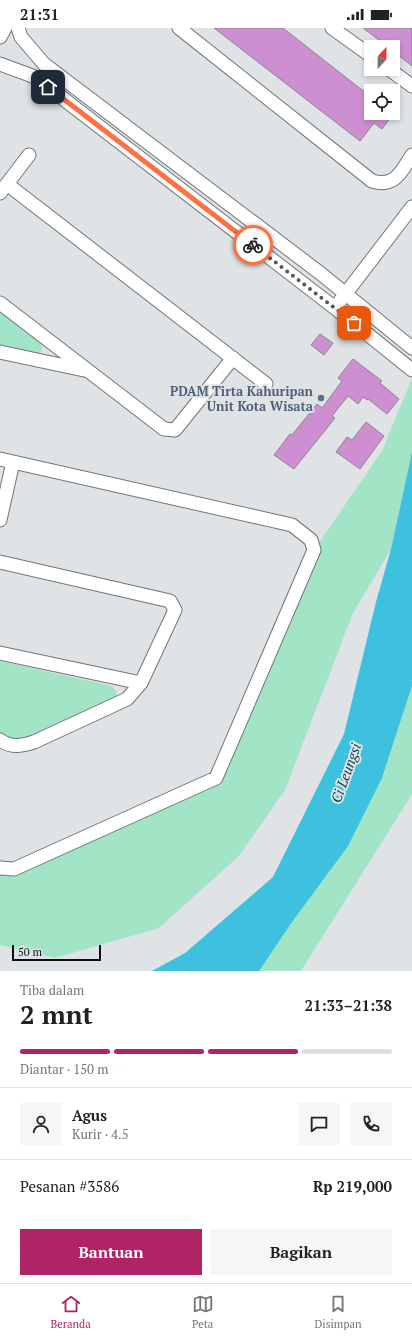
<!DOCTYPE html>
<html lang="id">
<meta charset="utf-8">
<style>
body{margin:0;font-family:"PT Serif",serif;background:#f6f6f6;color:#202124;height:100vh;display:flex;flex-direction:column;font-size:15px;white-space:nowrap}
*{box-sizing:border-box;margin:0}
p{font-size:13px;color:#757577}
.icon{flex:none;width:22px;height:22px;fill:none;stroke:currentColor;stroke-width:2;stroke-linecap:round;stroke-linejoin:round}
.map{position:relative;height:943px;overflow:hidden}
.side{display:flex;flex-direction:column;background:#fff;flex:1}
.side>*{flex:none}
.needle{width:26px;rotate:22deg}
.tools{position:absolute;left:364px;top:12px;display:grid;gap:8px}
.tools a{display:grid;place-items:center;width:36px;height:36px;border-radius:0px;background:#fff;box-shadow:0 2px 6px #0003;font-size:20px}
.scale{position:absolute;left:12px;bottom:10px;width:89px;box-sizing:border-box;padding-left:4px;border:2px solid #0c0d0e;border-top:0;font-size:11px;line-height:14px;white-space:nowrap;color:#0c0d0e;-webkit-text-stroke:3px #dfe3e6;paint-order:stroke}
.pin{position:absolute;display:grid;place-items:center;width:34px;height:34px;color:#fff;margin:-17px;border-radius:8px;box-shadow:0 2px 6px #0006}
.courier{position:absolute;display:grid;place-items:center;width:40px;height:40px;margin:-20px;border:3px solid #ff7043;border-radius:50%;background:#fff;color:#222;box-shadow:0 1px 5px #0007}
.overview em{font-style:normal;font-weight:800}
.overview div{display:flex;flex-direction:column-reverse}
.overview{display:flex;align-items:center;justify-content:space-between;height:68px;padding:0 20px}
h1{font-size:26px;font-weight:800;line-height:30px}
.bar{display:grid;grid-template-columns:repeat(4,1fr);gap:6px 4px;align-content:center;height:48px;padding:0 20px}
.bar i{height:5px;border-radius:3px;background:#e0e0e0}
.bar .current{background:#ae2465}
.bar p{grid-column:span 4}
.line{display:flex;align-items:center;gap:10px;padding:0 20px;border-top:1px solid #e0e0e0}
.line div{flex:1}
.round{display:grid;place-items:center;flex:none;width:42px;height:42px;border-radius:0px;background:#f6f6f6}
.action{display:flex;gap:8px;margin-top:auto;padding:8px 20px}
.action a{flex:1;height:46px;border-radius:0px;background:#ae2465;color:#fff;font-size:16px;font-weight:800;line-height:46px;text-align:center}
.action a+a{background:#f6f6f6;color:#202124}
.status{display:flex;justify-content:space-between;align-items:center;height:28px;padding:0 20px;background:#fff;direction:ltr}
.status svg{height:11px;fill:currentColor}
.tab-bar{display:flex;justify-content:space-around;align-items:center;height:56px;border-top:1px solid #e0e0e0;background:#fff;font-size:11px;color:#757577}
.tab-bar a{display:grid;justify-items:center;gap:2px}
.tab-bar .current{color:#ae2465}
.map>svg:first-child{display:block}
.green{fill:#a1e5c6}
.water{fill:#3ec1de}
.building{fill:#ce8fd2;stroke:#8a878a}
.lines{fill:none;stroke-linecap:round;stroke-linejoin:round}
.minor-casing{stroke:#717577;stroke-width:15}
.minor{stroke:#fff;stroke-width:13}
.done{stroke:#56585a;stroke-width:4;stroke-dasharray:0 7.2}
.route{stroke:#ff7043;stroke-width:5}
.service-dot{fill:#5c6f8a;stroke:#dfe3e6;stroke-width:1.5}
.labels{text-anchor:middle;stroke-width:4;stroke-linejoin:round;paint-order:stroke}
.service-label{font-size:13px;font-weight:bold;fill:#4e5e75;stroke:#dfe3e6;text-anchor:end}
.water-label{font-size:14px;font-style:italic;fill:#06414d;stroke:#dfe3e6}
</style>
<div class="status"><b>21:31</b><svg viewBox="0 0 49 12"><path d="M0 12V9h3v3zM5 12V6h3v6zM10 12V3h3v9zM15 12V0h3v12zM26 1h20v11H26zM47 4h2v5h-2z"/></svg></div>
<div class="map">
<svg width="412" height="943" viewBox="0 0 412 943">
<rect width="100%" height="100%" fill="#dfe3e6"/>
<path class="green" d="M0 284 40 315 42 319 41 324 36 326 0 319Z
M412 350V424L391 521 353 585 285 762 239 828 159 900 55 930 0 917V840L14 841 216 750 314 522 382 423Z
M0 633 112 658 117 664 115 672 20 715 0 711Z
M412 658V766L301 943H259L382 750Z"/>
<path class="water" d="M412 424V658L382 750 348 818 292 894 259 943H152L185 925 273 849 344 706 376 574 391 521Z"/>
<path class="building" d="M214 0H283L371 69V85H394L382 101 374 95 360 113Z
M363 0H412V38L393 23V19H388Z
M320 306 333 315 324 327 311 317Z
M353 331 382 353 380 355 399 371 387 386 368 371 367 372 363 369 358 376 348 368 332 388 335 390 294 441 274 427 290 406 292 407 317 376 322 380 342 353 338 350Z
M366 394 384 408 360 441 336 424 347 409 352 412Z"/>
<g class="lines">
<defs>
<path id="minor" d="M18 0 21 9 44 36 320 245 412 320
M179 0 372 153C395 160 401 144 412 127
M332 0 371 28
M0 9 5 0
M0 36 35 49 335 280 412 342
M389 41 412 58
M7 156 266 356
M0 165 29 127
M340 273 412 179
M0 275 164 401 175 402 233 330
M0 324 84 342
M0 431 292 497 311 512 314 522 216 750 14 841 0 840
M0 492 13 434
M0 534 170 573 175 582 141 655 127 671 34 714C21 718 11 720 0 712
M0 625 141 655"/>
</defs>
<use href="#minor" class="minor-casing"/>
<use href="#minor" class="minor"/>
</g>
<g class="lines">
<path class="done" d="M253 217 354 295"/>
<path class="route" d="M48 59 253 217"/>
</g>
<circle class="service-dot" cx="321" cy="370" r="4"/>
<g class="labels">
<g class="service-label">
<text x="313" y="368">PDAM Tirta Kahuripan<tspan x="313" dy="15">Unit Kota Wisata</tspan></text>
</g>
<g class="water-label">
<text transform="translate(346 745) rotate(-70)" y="5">Ci Leungsi</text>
</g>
</g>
</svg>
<div class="tools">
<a><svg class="needle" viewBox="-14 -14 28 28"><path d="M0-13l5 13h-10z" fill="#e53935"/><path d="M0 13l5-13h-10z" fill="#757577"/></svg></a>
<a><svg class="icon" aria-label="locate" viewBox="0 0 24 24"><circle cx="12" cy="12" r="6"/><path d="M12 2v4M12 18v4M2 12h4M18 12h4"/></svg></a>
</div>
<div class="scale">50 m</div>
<div class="pin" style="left:354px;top:295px;background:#ea580c"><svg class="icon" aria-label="bag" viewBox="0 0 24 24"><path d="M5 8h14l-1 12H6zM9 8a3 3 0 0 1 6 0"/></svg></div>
<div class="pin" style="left:48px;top:59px;background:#1f2937"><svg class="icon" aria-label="home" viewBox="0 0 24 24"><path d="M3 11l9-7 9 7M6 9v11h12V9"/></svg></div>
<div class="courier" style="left:253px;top:217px"><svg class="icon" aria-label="bike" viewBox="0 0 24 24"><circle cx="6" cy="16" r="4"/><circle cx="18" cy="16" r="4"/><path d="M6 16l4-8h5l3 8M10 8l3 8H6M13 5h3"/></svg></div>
</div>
<section class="side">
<div class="overview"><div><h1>2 mnt</h1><p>Tiba dalam</p></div><em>21:33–21:38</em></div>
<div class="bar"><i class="current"></i><i class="current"></i><i class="current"></i><i></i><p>Diantar · 150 m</p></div>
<div class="line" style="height:72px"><a class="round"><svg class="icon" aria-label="person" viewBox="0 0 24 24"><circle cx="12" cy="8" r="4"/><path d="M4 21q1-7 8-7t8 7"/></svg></a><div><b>Agus</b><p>Kurir · 4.5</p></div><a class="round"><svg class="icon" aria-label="chat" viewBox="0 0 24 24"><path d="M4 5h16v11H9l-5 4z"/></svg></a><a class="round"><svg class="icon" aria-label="phone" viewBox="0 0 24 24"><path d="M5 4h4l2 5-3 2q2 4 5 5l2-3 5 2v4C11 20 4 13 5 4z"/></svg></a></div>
<div class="line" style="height:52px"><div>Pesanan #3586</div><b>Rp 219,000</b></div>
<div class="action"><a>Bantuan</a><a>Bagikan</a></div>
</section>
<nav class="tab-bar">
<a class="current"><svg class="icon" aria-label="home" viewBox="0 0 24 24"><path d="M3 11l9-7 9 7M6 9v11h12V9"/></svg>Beranda</a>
<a><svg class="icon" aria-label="map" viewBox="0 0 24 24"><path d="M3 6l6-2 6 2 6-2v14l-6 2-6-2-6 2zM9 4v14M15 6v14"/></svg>Peta</a>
<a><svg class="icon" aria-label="saved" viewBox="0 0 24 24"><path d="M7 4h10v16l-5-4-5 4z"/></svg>Disimpan</a>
</nav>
